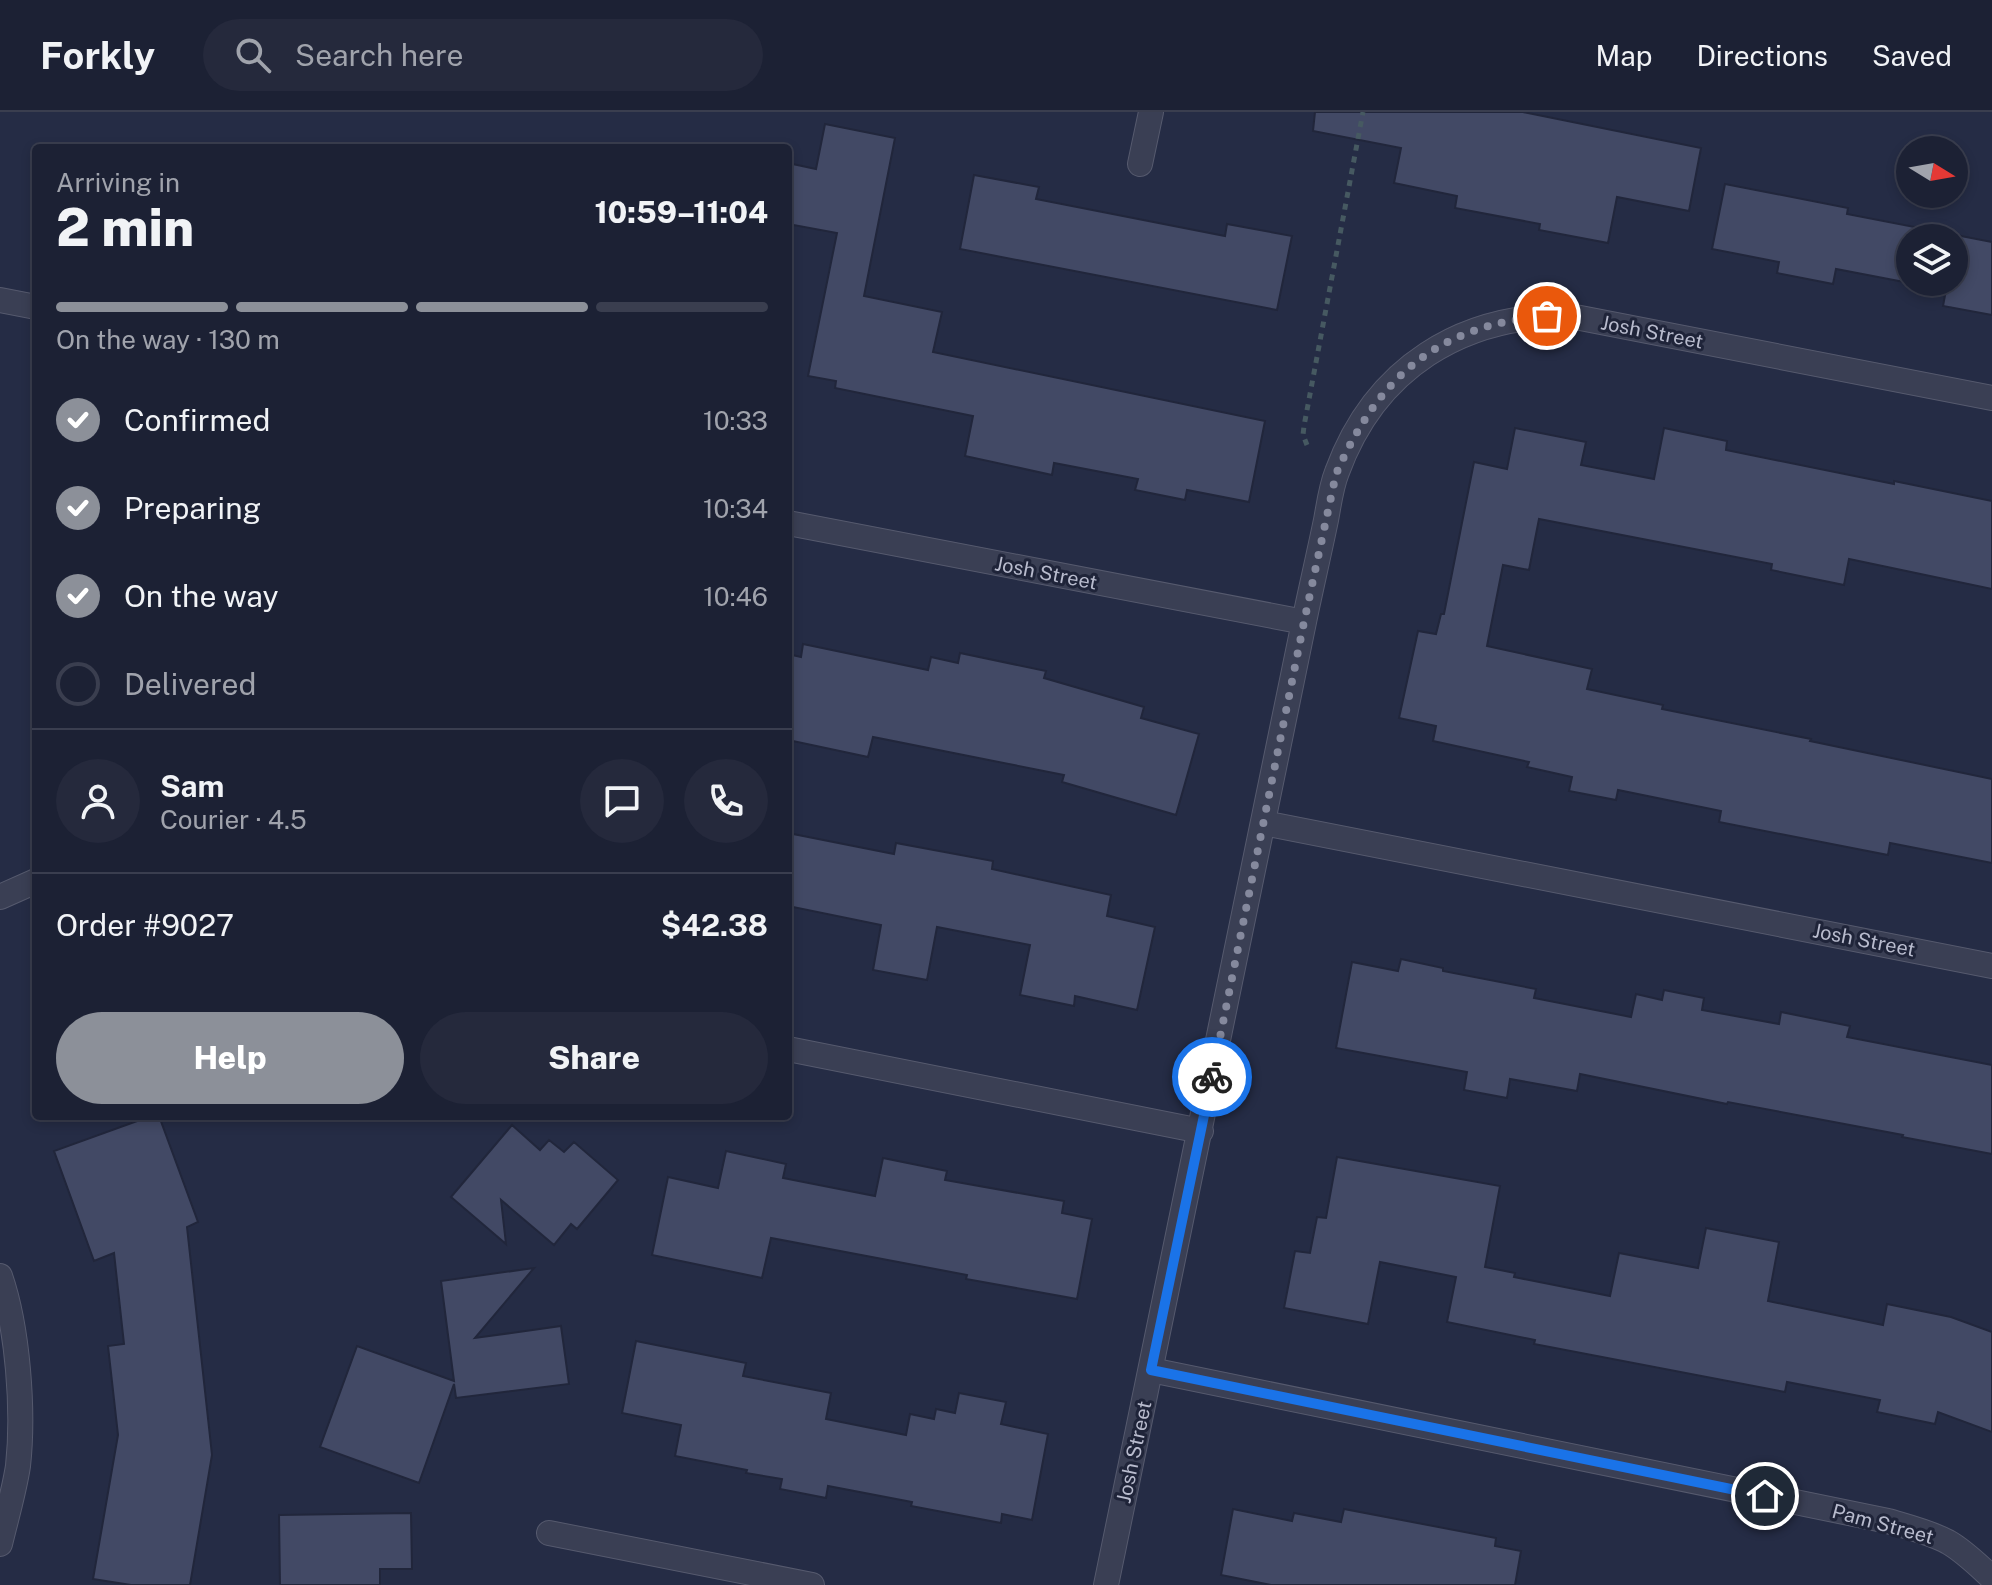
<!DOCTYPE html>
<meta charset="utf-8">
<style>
body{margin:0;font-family:"Public Sans",sans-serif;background:#25293c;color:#f1f3f6;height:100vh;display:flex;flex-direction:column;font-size:30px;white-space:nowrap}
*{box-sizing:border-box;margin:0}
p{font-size:26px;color:#a0a3ac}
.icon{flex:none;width:44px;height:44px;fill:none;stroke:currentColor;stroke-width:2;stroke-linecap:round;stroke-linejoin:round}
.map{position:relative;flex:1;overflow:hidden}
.details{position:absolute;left:32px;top:32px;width:760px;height:976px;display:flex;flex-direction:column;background:#1c2134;border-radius:8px;box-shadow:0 4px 12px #0003,0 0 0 2px #3a3e4f}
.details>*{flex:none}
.needle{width:52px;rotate:101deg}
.fabs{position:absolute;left:1896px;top:24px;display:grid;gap:16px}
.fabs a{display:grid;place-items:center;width:72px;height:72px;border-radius:50%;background:#1c2134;box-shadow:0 4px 12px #0003,0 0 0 2px #3a3e4f;font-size:40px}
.pin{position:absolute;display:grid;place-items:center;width:68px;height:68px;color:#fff;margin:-34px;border:4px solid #fff;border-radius:50%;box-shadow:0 2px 8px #0007}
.courier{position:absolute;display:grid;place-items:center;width:80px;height:80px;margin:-40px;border:6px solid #1a73e8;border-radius:50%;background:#fff;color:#222;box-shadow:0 2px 10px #0007}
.head em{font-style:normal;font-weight:800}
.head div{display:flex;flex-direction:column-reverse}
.head{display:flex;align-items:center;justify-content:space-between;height:136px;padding:0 24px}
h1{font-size:52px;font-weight:800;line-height:60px}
.bar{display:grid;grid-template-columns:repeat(4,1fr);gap:12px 8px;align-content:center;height:96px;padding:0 24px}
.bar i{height:10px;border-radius:6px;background:#3a3e4f}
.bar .selected{background:#8c9099}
.bar p{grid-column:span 4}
.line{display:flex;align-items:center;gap:20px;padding:0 24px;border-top:2px solid #3a3e4f}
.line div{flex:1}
.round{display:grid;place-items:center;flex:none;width:84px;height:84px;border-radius:42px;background:#25293c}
ol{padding:0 24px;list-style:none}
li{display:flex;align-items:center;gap:24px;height:88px}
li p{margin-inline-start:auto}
li .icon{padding:8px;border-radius:50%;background:#8c9099;color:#fff;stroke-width:4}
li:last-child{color:#a0a3ac}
li i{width:44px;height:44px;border:4px solid #3a3e4f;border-radius:50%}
.action{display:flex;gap:16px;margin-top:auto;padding:16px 24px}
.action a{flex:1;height:92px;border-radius:48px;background:#8c9099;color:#fff;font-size:32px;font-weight:800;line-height:92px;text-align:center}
.action a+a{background:#25293c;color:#f1f3f6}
header{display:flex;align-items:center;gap:48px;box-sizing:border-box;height:112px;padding:0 40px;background:#1c2134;border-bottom:2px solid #3a3e4f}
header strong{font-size:38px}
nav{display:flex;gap:44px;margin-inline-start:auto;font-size:28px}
.search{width:560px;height:72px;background:#25293c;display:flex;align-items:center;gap:20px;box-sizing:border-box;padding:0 28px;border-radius:44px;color:#a0a3ac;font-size:30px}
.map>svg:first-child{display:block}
.building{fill:#424965;stroke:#21263b;stroke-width:2;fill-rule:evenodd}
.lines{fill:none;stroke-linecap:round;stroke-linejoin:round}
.lane-casing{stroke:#565a6e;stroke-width:26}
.street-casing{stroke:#565a6e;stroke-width:26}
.path{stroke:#465961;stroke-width:5;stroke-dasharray:6 6;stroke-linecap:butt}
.lane{stroke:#3a3f54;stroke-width:24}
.street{stroke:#3a3f54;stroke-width:24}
.done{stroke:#85899d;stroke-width:8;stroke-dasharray:0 14.4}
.route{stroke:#1a73e8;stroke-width:10}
.labels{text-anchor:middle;stroke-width:6;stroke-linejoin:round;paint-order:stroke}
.street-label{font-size:20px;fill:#b8bbcd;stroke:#1f2439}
</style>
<header>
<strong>Forkly</strong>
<div class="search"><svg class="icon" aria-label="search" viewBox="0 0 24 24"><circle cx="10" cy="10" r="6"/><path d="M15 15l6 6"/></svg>Search here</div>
<nav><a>Map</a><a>Directions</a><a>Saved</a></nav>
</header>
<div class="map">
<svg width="1992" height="1473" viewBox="0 0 1992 1473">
<rect width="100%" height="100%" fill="#252c45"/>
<path class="building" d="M1315 0H1523L1701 36 1689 99 1617 85 1608 131 1539 118 1540 112 1455 96 1457 84 1394 71 1401 36 1313 19Z
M825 12 895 26 864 184 942 200 933 240 1265 309 1249 390 1187 378 1185 388 1135 378 1138 367 1054 351 1052 363 965 344 973 304 835 276 836 269 808 264 837 121 788 112V51L816 57Z
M974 63 1039 75 1036 87 1225 124 1227 112 1292 124 1277 198 960 137Z
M1725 72 1848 96 1847 102 1992 130V203L1943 194 1946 178 1836 157 1833 172 1777 161 1779 150 1712 137ZM1910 126H1954V170H1910Z
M1515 316 1586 330 1581 353 1654 367 1664 316 1727 329 1726 338 1894 372V369L1992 389V477L1849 447 1844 473 1771 458 1772 452 1539 407 1529 458 1503 453 1487 534 1592 557 1587 577 1663 593 1662 597 1811 627 1810 629 1992 667V751L1890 731 1888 743 1719 710 1721 699 1618 678 1616 688 1569 679 1572 665 1527 655 1529 650 1433 629 1436 614 1399 606 1418 519 1436 522 1441 502H1444L1474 350 1507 357Z
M803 532 928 558 931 545 958 551 960 541 1046 559 1044 566 1144 595 1141 606 1199 622 1176 703 1062 670 1064 663 873 625 868 645 788 628V542L801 545Z
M788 721 894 742 896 731 993 749 992 757 1111 783 1107 804 1155 815 1137 898 1075 884 1074 894 1020 883 1030 833 937 815 927 868 873 858 881 813 788 794Z
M1401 847 1443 856V859L1536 877 1534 886 1631 905 1636 882 1662 888 1664 878 1704 886 1702 898 1779 912 1781 900 1850 914 1847 925 1992 953V1042L1902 1025 1903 1023 1728 990 1727 992 1580 962 1577 979 1510 967 1507 986 1464 978 1467 960 1336 936 1352 850 1398 859Z
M151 1004H159L198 1110 187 1115 212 1343 190 1473H131L93 1467 118 1323 108 1234 124 1232 114 1141 94 1149 54 1039Z
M512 1013 540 1038 549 1028 564 1040 574 1030 618 1068 577 1117 571 1112 554 1133 501 1088 506 1132 451 1085Z
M726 1039 786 1052 783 1066 875 1084 883 1046 947 1059 945 1068 1064 1089 1062 1101 1092 1107 1077 1187 966 1167 967 1163 771 1126 762 1166 652 1143 668 1065 718 1076Z
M1337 1045 1500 1074 1485 1155 1515 1161 1514 1165 1610 1184 1619 1141 1698 1156 1706 1116 1779 1130 1768 1189 1883 1213 1887 1192 1951 1205 1992 1220V1320L1938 1300 1935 1312 1877 1300 1880 1288 1787 1270 1785 1280 1534 1232 1535 1228 1447 1210 1456 1165 1380 1150 1368 1212 1284 1196 1295 1139 1310 1141 1317 1105 1326 1106Z
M534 1156 475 1226 561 1214 569 1272 456 1286 454 1272 419 1371 320 1335 357 1234 454 1269 441 1169Z
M636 1229 746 1251 743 1264 831 1281 826 1307 906 1323 910 1302 934 1307 936 1297 955 1301 959 1281 1006 1290 1001 1312 1048 1322 1032 1408 1002 1402 1001 1411 911 1394 912 1390 828 1374 826 1386 780 1377 782 1367 746 1361 747 1358 675 1344 681 1313 622 1301Z
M1233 1397 1292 1409 1294 1401 1341 1410 1344 1397 1496 1426 1495 1434 1521 1439 1515 1473H1271L1221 1463Z
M411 1401 412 1457H380V1473H280L279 1403Z"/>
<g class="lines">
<defs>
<path id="lane" d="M1140 52 1151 0"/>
<path id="street" d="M0 188 36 195
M788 411 1304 510
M1264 711 1992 854
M0 785 36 769
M788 937 1201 1019
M0 1164C18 1216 24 1299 18 1354 14 1380 6 1407 0 1432
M1151 1258 1888 1409C1908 1415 1929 1420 1948 1430 1964 1439 1978 1453 1992 1466
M549 1421 812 1473
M1106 1473 1304 510C1311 476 1319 442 1326 408 1329 392 1331 375 1337 360 1375 256 1462 202 1570 204L1992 286"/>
</defs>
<use href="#lane" class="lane-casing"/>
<use href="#street" class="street-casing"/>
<path class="path" d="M1307 333 1303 323 1304 314 1363 0"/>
<use href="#lane" class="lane"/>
<use href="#street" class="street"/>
</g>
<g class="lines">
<path class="done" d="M1212 965 1304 510 1336 362C1379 264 1438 213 1547 204"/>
<path class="route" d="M1212 965 1151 1258 1765 1384"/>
</g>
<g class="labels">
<g class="street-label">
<text transform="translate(1652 220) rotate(11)" y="7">Josh Street</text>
<text transform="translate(1046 461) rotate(11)" y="7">Josh Street</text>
<text transform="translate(1864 828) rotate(11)" y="7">Josh Street</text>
<text transform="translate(1134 1340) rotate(-78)" y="7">Josh Street</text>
<text transform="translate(1883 1412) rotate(15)" y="7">Pam Street</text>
</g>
</g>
</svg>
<div class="fabs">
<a><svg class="needle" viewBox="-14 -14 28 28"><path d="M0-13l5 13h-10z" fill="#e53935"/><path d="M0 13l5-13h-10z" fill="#a0a3ac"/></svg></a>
<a><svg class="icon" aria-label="layers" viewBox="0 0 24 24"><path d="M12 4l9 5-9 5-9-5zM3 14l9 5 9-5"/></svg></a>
</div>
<div class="pin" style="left:1547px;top:204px;background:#ea580c"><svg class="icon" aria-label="bag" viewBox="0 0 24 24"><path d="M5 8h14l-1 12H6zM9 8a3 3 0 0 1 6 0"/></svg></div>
<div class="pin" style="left:1765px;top:1384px;background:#1f2937"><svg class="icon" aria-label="home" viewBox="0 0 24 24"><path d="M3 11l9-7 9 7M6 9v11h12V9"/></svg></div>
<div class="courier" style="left:1212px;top:965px"><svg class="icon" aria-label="bike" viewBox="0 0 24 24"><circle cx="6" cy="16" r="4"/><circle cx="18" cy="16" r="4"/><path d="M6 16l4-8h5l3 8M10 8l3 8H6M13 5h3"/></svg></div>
<section class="details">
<div class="head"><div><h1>2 min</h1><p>Arriving in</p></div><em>10:59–11:04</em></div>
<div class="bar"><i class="selected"></i><i class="selected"></i><i class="selected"></i><i></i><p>On the way · 130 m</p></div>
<ol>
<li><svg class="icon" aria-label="check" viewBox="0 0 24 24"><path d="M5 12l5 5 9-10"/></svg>Confirmed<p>10:33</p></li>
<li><svg class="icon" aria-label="check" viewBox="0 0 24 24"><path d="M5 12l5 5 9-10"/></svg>Preparing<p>10:34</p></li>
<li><svg class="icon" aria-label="check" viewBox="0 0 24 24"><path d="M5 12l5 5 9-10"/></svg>On the way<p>10:46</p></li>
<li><i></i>Delivered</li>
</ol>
<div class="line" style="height:144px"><a class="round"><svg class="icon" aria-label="person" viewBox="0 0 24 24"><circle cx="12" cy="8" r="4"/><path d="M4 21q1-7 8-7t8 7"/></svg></a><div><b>Sam</b><p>Courier · 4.5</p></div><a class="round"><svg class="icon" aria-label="chat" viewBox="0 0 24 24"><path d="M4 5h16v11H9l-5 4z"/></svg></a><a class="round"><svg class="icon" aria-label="phone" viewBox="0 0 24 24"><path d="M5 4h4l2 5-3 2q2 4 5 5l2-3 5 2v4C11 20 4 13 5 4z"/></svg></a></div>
<div class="line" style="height:104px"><div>Order #9027</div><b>$42.38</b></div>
<div class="action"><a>Help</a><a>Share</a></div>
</section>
</div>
